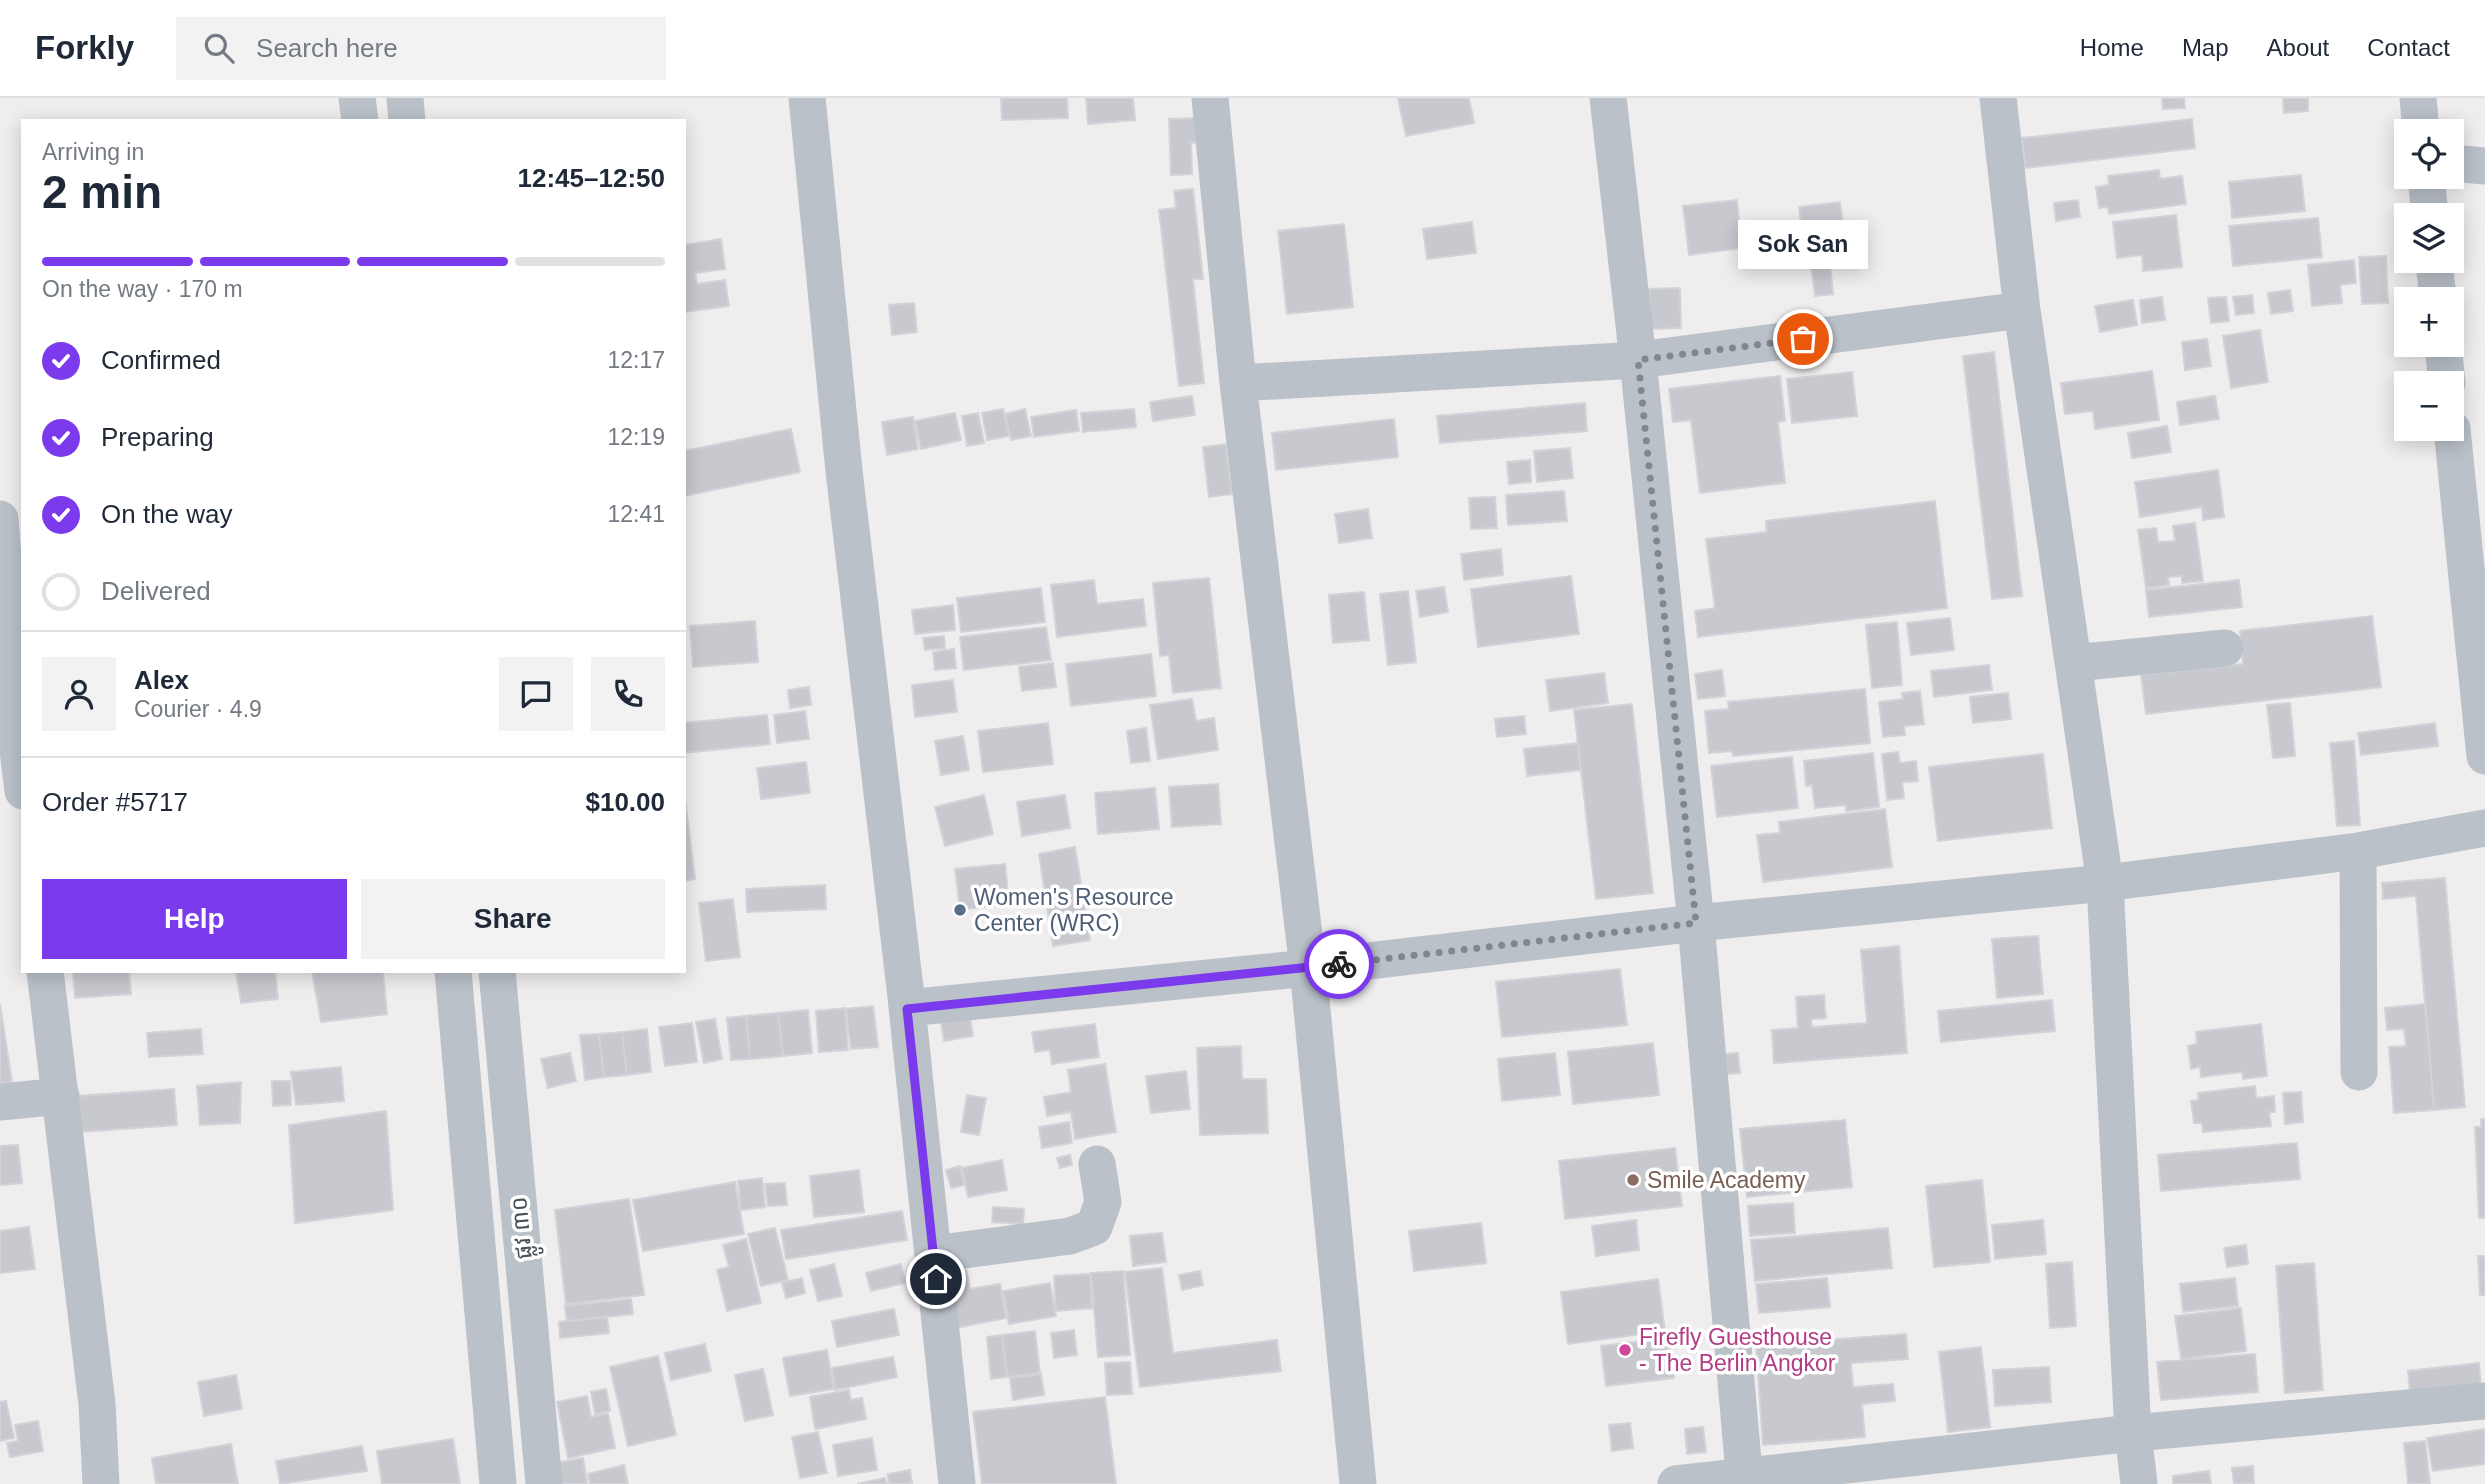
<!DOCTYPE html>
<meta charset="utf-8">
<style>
body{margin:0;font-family:Helvetica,"Noto Sans Khmer",sans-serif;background:#f2f2f3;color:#1f2937;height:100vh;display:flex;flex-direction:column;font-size:26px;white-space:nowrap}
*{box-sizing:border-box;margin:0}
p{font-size:23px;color:#747a83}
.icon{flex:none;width:38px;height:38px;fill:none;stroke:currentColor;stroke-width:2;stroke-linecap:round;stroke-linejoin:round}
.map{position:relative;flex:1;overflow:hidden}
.sheet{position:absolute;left:21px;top:21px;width:665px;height:854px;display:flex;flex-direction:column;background:#fff;border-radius:0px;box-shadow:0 4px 18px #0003}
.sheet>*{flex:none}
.tools{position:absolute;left:2394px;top:21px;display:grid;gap:14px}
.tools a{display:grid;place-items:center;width:70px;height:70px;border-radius:0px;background:#fff;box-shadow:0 4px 18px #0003;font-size:35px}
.pin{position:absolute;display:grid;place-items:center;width:60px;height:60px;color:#fff;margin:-30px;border:4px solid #fff;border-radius:50%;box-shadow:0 2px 7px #0007}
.courier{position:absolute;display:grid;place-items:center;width:70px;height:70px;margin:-35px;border:5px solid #7c3aed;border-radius:50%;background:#fff;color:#222;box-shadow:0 2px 9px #0007}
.bubble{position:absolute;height:49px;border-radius:0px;background:#fff;box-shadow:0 4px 18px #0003;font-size:23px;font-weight:700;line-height:49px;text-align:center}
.overview em{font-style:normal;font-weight:700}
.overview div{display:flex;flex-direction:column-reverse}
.overview{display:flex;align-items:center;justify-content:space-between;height:119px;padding:0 21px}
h1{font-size:46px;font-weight:700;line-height:52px}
.bar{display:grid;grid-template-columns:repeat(4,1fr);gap:10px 7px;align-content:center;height:84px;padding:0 21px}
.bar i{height:9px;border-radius:5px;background:#e0e1e3}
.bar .selected{background:#7c3aed}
.bar p{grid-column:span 4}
.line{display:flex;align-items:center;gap:18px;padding:0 21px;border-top:2px solid #e0e1e3}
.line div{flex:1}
.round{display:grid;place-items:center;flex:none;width:74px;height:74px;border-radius:0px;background:#f2f2f3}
ol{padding:0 21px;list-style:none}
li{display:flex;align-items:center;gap:21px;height:77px}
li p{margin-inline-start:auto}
li .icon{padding:7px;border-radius:50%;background:#7c3aed;color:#fff;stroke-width:4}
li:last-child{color:#747a83}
li i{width:38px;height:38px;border:4px solid #e0e1e3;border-radius:50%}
.cta{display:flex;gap:14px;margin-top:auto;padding:14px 21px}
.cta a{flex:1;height:80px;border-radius:0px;background:#7c3aed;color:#fff;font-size:28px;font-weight:700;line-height:80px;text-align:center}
.cta a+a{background:#f2f2f3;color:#1f2937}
header{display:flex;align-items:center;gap:42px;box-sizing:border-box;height:98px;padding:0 35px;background:#fff;border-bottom:2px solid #e0e1e3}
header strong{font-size:33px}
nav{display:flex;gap:38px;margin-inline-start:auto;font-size:24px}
.search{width:490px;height:63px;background:#f2f2f3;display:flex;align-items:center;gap:18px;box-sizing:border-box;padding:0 24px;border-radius:0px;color:#747a83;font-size:26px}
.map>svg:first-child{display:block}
.building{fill:#c7c9cf;stroke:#d2d3d8;stroke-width:2}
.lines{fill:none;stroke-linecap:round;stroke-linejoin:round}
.minor{stroke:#bac1c8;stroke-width:37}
.done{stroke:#82878c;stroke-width:7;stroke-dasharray:0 12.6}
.route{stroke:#7c3aed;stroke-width:9}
.service-dot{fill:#5c6f8a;stroke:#fff;stroke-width:2.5}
.education-dot{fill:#8d6e63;stroke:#fff;stroke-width:2.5}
.hotel-dot{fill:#d1479c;stroke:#fff;stroke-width:2.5}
.labels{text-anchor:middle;stroke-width:7;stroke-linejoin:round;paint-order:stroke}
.service-label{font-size:23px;fill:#4e5e75;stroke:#fff;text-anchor:start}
.education-label{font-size:23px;fill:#785e54;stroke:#fff;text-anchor:start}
.street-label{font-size:23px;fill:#475058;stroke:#fff}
.hotel-label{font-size:23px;fill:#b23c85;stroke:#fff;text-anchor:start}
</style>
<header>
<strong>Forkly</strong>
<div class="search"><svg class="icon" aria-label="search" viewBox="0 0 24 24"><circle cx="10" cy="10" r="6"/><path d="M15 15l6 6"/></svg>Search here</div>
<nav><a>Home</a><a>Map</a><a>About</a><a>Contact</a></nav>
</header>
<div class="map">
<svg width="2485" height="1386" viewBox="0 0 2485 1386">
<rect width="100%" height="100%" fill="#efeded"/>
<path class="building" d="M1001 0H1067L1068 20 1002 22Z
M1086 0H1133L1135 22 1088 26Z
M1398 0H1469L1474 25 1406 38Z
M2162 0H2184L2185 10 2163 11Z
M2283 0H2308V13L2284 15Z
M1201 20 1202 44 1191 45 1192 76 1171 77 1169 21Z
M2192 21 2195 50 2025 70 2022 40Z
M2159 72 2160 81 2182 78 2186 106 2109 116 2108 109 2099 110 2096 89 2109 87 2108 78Z
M2301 77 2305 113 2232 120 2229 84Z
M1193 91 1203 181H1193L1204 285 1179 288 1159 112 1176 110 1174 93Z
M1737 102 1742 150 1689 157 1683 108Z
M2078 102 2080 119 2056 123 2054 105Z
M1840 104 1845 143 1804 148 1799 109Z
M2176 117 2182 169 2143 173 2142 157 2117 160 2113 124Z
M2318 120 2322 159 2233 168 2229 128Z
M1472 124 1476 155 1427 161 1423 131Z
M1344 126 1353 209 1287 216 1278 133Z
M721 141 725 171 695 175 697 186 725 182 729 208 684 214V147Z
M2386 158 2388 205 2362 206 2359 159Z
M2354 162 2356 185 2340 187 2342 205 2312 208 2308 167Z
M1830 165 1833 196 1815 198 1811 167Z
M1680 190 1681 230 1650 231 1649 191Z
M2290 192 2293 213 2271 216 2268 195Z
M2252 197 2254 215 2236 217 2233 199Z
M2162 199 2165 222 2142 225 2140 202Z
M2226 199 2229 223 2211 225 2208 200Z
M2133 202 2137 227 2100 234 2095 208Z
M914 205 917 234 892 237 889 207Z
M2260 232 2268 284 2231 290 2223 238Z
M2207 241 2211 268 2185 272 2182 244Z
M1994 254 2022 498 1992 501 1963 258Z
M2152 273 2159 322 2095 331 2093 313 2065 316 2061 285Z
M1852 274 1857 318 1792 325 1787 281Z
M1780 278 1785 323 1778 324 1785 385 1700 395 1691 322 1673 324 1669 291Z
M1192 298 1195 317 1153 323 1150 304Z
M2215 298 2219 321 2180 327 2177 304Z
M1585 305 1587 333 1440 345 1437 318Z
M1003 311 1009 338 987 342 982 315Z
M1025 311 1031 338 1011 342 1005 316Z
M1134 311 1136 329 1083 334 1081 315Z
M1076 312 1079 333 1034 339 1031 319Z
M955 315 961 342 921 351 915 323Z
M978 315 984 345 967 348 962 318Z
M913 319 918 351 887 357 882 324Z
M1394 321 1398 359 1276 372 1272 335Z
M2167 328 2171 354 2132 360 2128 335Z
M791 331 800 374 684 398V353Z
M1226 346 1232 396 1209 399 1203 349Z
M1570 350 1573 380 1537 384 1534 353Z
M1530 362 1531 384 1509 386 1507 364Z
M2218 372 2224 419 2203 422 2202 409 2140 419 2135 384Z
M1564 393 1567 423 1508 427 1506 397Z
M1495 399 1497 430 1471 431 1469 400Z
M1935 403 1947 510 1698 539 1695 513 1715 510 1706 441 1767 434 1766 423Z
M1368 411 1372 440 1339 445 1335 416Z
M2195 425 2203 483 2182 485V478L2168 479 2169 487 2146 490 2138 432 2156 430 2158 444 2175 443 2173 428Z
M1501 451 1503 477 1464 482 1461 456Z
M1571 478 1579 536 1478 549 1471 491Z
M1209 480 1221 590 1173 595 1169 557 1160 558 1153 485Z
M1094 482 1097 506 1143 501 1146 528 1057 539 1051 487Z
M2239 482 2242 509 2149 519 2146 492Z
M1444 489 1448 514 1420 519 1416 493Z
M1041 490 1045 524 961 534 957 500Z
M1408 493 1416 564 1388 567 1380 496Z
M1364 494 1369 542 1333 545 1329 497Z
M953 507 955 532 915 536 912 512Z
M2372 518 2381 589 2146 616 2141 577 2243 566 2240 533Z
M1950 520 1954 552 1911 557 1907 525Z
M755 523 758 564 693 569 690 528Z
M1897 524 1902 587 1872 590 1866 527Z
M1046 529 1051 562 964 572 960 539Z
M944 538 945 550 925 552 923 540Z
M954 551 956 570 935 572 933 554Z
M1151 556 1156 598 1071 608 1066 566Z
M1053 565 1056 589 1022 593 1019 569Z
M1989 567 1992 592 1934 599 1931 573Z
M1722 572 1725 598 1698 601 1695 576Z
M1604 575 1608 605 1550 613 1546 582Z
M953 582 957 614 915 619 912 587Z
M809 589 811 607 790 610 788 592Z
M1865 591 1870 645 1733 658 1732 653 1709 655 1705 613 1729 611 1728 604Z
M1920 593 1924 626 1904 628 1905 637 1883 639 1879 604 1903 601 1902 595Z
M2008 595 2011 621 1973 625 1970 599Z
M1192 601 1196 623 1214 620 1218 652 1158 661 1150 607Z
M2290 605 2295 658 2273 660 2267 607Z
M1632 606 1653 795 1596 801 1574 612Z
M805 613 809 641 777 645 774 617Z
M767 617 770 646 684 655V625Z
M1524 618 1526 636 1497 639 1495 621Z
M1048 625 1053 666 983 674 978 633Z
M2435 625 2438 648 2361 657 2358 635Z
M1146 630 1150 663 1131 665 1127 633Z
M963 638 969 672 941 677 935 643Z
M2354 643 2360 727 2337 728 2330 645Z
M1578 645 1581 672 1527 678 1524 651Z
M1898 654 1900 665 1916 663 1918 683 1902 684 1904 700 1887 702 1882 656Z
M1873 655 1879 709 1846 713V707L1815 710 1812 687 1806 688 1804 663Z
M2043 656 2052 730 1938 743 1929 669Z
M1792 659 1798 710 1717 719 1711 668Z
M806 664 810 695 761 701 757 670Z
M1218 686 1221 726 1172 729 1169 689Z
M1155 690 1159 731 1098 736 1095 695Z
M684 693 695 781 684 783Z
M984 697 993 736 945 748 935 709Z
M1065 697 1070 730 1022 738 1017 704Z
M1885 711 1892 769 1763 784 1757 737 1780 735 1779 724Z
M1075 749 1090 842 1053 848 1039 756Z
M1005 766 1009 806 960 812 955 771Z
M2445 780 2465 1009 2434 1012 2416 798 2383 801 2382 785Z
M825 787 826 811 747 814 746 791Z
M733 801 740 859 706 863 699 805Z
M2038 838 2043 896 1997 900 1992 841Z
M1899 848 1907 955 1774 965 1772 932 1798 930 1796 899 1824 897 1826 920 1811 921 1812 929 1867 925 1861 852Z
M1620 871 1627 927 1502 939 1496 884Z
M73 873H129L131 896 75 900Z
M236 873H275L278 901 241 905Z
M312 873H383L387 916 321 924Z
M2052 902 2055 933 1941 944 1938 913Z
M0 906 12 984 0 985Z
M2425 906 2434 1012 2394 1015 2389 949 2406 948 2404 931 2387 932 2385 910Z
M873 908 878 949 851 951 846 911Z
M845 910 848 952 819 954 816 913Z
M808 912 812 955 783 958 778 915Z
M969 913 973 938 944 943 940 918Z
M778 915 783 958 750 961 746 918Z
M746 918 750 961 731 962 727 920Z
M715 921 722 961 704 965 696 924Z
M692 925 697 964 665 968 659 929Z
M1095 926 1099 959 1052 966 1050 952 1035 954 1032 934Z
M2261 926 2267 978 2243 981 2242 974 2201 979 2200 969 2191 971 2188 948 2197 946 2196 934Z
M201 931 203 956 149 959 147 935Z
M647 931 651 974 627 977 622 934Z
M622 934 627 977 604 979 599 936Z
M599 936 604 979 585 982 580 937Z
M1653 945 1659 997 1573 1006 1568 954Z
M1241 948 1242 981H1266L1268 1035 1200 1037 1197 950Z
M570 955 576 983 548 990 541 961Z
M1555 955 1560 997 1502 1003 1498 961Z
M1738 955 1740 975 1727 976 1725 956Z
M1105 966 1116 1034 1075 1041 1071 1014 1047 1018 1044 999 1071 994 1068 972Z
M341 969 344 1003 296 1007 291 974Z
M1186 973 1190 1011 1151 1015 1146 978Z
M272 983H290L291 1007 273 1008Z
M241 984 240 1025 200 1027 197 988Z
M2255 988 2256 1000 2274 998 2275 1014H2269L2271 1028 2203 1034 2202 1025H2194L2191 1003 2199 1002 2198 995Z
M174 991 177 1027 66 1035 64 999Z
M2301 994 2303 1024 2285 1026 2283 995Z
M967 997 986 1000 979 1037 961 1034Z
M386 1013 393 1112 295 1125 289 1027Z
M2481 1021H2485V1120H2479L2475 1029H2481Z
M1845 1022 1852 1089 1747 1099 1740 1031Z
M1069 1024 1072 1045 1042 1050 1039 1029Z
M2297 1045 2300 1081 2161 1093 2158 1057Z
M18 1047 22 1085 0 1087V1048Z
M1675 1050 1682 1108 1565 1121 1559 1063Z
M1070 1057 1072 1067 1060 1070 1057 1060Z
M1002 1062 1007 1092 968 1099 962 1070Z
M960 1068 964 1087 951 1090 946 1072Z
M859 1072 864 1114 814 1119 810 1078Z
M762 1080 765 1109 741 1112 738 1083Z
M1982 1082 1990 1164 1934 1169 1926 1088Z
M735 1084 744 1136 643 1153 633 1102Z
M785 1085 787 1107 768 1108 765 1086Z
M629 1101 644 1197 566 1206 555 1112Z
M1793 1105 1795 1135 1750 1138 1748 1108Z
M993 1109 1024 1111 1023 1126 992 1124Z
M902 1113 907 1142 786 1161 781 1132Z
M1636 1122 1639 1152 1596 1158 1592 1128Z
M2043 1122 2046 1156 1995 1161 1992 1127Z
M1481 1125 1486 1165 1414 1173 1409 1133Z
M29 1129 35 1171 0 1175V1133Z
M775 1130 788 1182 761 1188 748 1136Z
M1888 1130 1892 1170 1755 1183 1751 1142Z
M1162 1135 1166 1164 1133 1168 1130 1138Z
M746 1141 761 1205 727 1213 717 1172 729 1169 723 1147Z
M2246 1147 2248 1166 2227 1169 2224 1150Z
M2478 1158H2485V1197H2480Z
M2072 1164 2076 1228 2050 1230 2046 1166Z
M2314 1165 2323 1292 2285 1295 2276 1168Z
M834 1166 842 1198 818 1203 810 1172Z
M901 1166 905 1185 871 1193 866 1175Z
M1162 1170 1173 1255 1277 1242 1281 1273 1140 1289 1125 1174Z
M966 1172 970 1191 1000 1186 1006 1220 955 1230 945 1176Z
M1123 1173 1130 1257 1098 1259 1091 1175Z
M1200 1173 1203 1187 1182 1192 1179 1177Z
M1090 1176 1092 1210 1056 1213 1054 1178Z
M802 1180 805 1195 786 1200 782 1185Z
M1827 1180 1830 1209 1759 1215 1756 1186Z
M2235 1180 2238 1208 2183 1214 2180 1186Z
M1658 1181 1665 1233 1568 1246 1561 1194Z
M1050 1185 1056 1218 1009 1226 1003 1193Z
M631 1201 633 1216 567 1223 565 1208Z
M2241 1210 2246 1253 2181 1261 2175 1218Z
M894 1211 899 1237 837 1249 832 1223Z
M607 1219 609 1235 560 1240 559 1224Z
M1074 1232 1077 1257 1054 1260 1051 1235Z
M1035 1233 1040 1275 1007 1279 1002 1237Z
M1906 1236 1908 1261 1851 1265 1853 1289 1893 1286 1895 1303 1862 1306 1865 1339 1763 1347 1756 1247Z
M1002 1237 1007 1279 991 1281 987 1239Z
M1670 1240 1674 1280 1606 1288 1601 1248Z
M705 1246 711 1273 671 1282 665 1255Z
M1981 1249 1990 1329 1948 1334 1939 1254Z
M827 1252 834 1291 790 1298 783 1260Z
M2255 1256 2258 1294 2161 1302 2157 1264Z
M658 1258 676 1337 628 1348 610 1269Z
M893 1259 897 1279 835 1292 832 1270Z
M1130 1264 1132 1296 1107 1297 1105 1265Z
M2479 1265 2481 1288 2410 1295 2408 1273Z
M2049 1269 2051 1304 1995 1308 1993 1272Z
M763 1271 773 1317 745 1323 735 1277Z
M1041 1276 1044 1297 1013 1302 1010 1280Z
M236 1277 242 1311 204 1318 198 1284Z
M606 1291 610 1313 595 1316 591 1294Z
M849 1292 851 1302 862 1300 866 1321 815 1331 810 1299Z
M587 1298 591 1319 608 1315 615 1350 568 1360 557 1304Z
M1105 1299 1116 1386H982L973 1314Z
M6 1303 14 1340 0 1343V1304Z
M38 1323 43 1353 10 1359 7 1345 18 1343 15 1327Z
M1630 1325 1633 1350 1612 1353 1609 1327Z
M1703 1329 1706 1354 1687 1356 1685 1331Z
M2485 1331V1366L2433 1373 2427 1340Z
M818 1334 827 1375 800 1380 792 1339Z
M872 1340 877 1372 838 1378 833 1347Z
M453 1341 460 1386H382L377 1353Z
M2425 1343 2430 1386H2408L2404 1345Z
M231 1346 238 1386H156L152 1360Z
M362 1348 367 1373 280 1386 276 1363Z
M583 1360 587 1386H555L551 1366Z
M624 1367 628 1386H590L588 1376Z
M2253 1368 2254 1385 2234 1386 2232 1370Z
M910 1372 912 1386H889L888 1376Z
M2209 1373 2211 1386H2173V1378Z
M885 1380 887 1386H857Z"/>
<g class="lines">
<path class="minor" d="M357 0 360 23
M405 0 407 23
M807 0 844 373 905 890 957 1386
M1210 0 1238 285 1308 870 1358 1386
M1608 0 1638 262 1696 825 1745 1386
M1998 0 2022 212 2105 785 2133 1335 2139 1386
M2418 0 2421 33
M2452 65 2485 68
M2426 79 2430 117
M2434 163 2438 201
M2443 247 2447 285
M1238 285 1638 262 2022 212
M2452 331 2485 658
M0 421 16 636 23 693
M2074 565 2225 550
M2358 753 2359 974
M45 873 97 1306 101 1386
M453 873 498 1386
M497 873 544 1386
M907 910 1308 870 1696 825 2105 785 2358 753 2485 730
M0 1004 61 998
M933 1156 1070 1138 1094 1129 1103 1104 1097 1066
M1676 1386 2133 1335 2485 1303"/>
</g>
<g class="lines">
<path class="done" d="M1339 866 1696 825 1638 262 1803 241"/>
<path class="route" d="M936 1181 907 911 1339 866"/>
</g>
<circle class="service-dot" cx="960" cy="812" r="7"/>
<circle class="education-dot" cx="1633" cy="1082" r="7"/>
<circle class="hotel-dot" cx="1625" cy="1252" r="7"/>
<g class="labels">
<g class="service-label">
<text x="974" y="807">Women's Resource<tspan x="974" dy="26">Center (WRC)</tspan></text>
</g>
<g class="education-label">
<text x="1647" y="1090">Smile Academy</text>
</g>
<g class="street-label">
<text transform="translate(521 1130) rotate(-95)" y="8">ផ្លូវ ៣០</text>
</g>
<g class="hotel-label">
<text x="1639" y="1247">Firefly Guesthouse<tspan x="1639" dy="26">- The Berlin Angkor</tspan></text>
</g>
</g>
</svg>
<div class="tools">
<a><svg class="icon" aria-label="locate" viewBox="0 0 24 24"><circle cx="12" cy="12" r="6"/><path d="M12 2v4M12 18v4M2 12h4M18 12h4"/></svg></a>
<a><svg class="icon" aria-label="layers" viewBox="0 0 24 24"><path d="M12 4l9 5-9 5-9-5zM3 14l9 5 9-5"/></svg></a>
<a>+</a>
<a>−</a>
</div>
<div class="pin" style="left:1803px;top:241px;background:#ea580c"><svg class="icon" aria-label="bag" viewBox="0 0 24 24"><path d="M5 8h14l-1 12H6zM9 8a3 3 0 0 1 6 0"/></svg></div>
<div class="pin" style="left:936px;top:1181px;background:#1f2937"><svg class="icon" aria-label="home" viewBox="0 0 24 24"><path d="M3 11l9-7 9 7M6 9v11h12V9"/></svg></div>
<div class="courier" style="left:1339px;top:866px"><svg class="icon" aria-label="bike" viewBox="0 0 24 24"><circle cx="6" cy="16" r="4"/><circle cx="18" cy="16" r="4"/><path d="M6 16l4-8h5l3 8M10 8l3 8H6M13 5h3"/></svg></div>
<div class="bubble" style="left:1738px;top:122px;width:130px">Sok San</div>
<section class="sheet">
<div class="overview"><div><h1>2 min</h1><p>Arriving in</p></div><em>12:45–12:50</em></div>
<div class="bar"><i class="selected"></i><i class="selected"></i><i class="selected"></i><i></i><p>On the way · 170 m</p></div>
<ol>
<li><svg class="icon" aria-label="check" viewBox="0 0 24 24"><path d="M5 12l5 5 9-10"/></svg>Confirmed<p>12:17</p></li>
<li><svg class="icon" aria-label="check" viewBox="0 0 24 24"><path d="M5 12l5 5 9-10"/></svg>Preparing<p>12:19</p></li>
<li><svg class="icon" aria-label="check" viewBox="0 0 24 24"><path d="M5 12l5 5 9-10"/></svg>On the way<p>12:41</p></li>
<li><i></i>Delivered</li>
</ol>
<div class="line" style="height:126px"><a class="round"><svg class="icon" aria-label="person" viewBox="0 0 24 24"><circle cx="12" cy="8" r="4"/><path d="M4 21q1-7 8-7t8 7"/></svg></a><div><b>Alex</b><p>Courier · 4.9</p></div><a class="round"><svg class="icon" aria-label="chat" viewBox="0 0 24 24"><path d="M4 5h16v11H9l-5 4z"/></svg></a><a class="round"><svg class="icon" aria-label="phone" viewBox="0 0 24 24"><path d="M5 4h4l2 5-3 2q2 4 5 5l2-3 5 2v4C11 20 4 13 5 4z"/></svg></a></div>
<div class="line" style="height:91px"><div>Order #5717</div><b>$10.00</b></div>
<div class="cta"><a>Help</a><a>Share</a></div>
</section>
</div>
